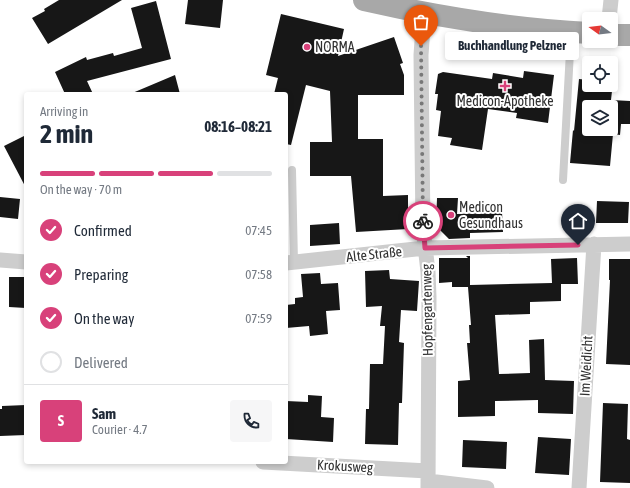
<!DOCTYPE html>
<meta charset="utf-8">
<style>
body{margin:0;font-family:"Asap Condensed",sans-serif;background:#f6f6f7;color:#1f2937;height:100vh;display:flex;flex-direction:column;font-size:15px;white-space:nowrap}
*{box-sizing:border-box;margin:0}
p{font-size:13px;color:#747a83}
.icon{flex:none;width:22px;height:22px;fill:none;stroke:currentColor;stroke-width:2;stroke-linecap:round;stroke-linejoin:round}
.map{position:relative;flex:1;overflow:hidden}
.panel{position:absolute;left:24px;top:92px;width:264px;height:372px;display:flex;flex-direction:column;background:#fff;border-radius:4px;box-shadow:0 2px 6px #0003}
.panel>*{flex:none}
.needle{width:26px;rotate:285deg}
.buttons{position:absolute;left:582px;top:12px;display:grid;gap:8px}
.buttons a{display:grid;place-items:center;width:36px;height:36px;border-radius:4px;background:#fff;box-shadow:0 2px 6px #0003;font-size:20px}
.pin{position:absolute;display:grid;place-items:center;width:34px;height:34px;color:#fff;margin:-41px -17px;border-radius:50% 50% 50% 0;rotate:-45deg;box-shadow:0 0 4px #0007}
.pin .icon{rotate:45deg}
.courier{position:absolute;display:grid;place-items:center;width:40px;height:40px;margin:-20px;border:3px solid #d8417a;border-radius:50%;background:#fff;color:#222;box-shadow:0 1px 5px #0007}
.bubble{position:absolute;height:28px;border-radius:4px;background:#fff;box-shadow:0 2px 6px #0003;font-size:13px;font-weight:700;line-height:28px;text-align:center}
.overview em{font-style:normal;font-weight:700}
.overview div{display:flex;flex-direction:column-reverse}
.overview{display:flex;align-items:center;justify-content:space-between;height:68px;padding:0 16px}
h1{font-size:26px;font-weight:700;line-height:30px}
.bar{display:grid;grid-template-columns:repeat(4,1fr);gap:6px 4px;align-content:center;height:48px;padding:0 16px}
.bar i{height:5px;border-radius:3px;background:#e0e1e3}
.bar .selected{background:#d8417a}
.bar p{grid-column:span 4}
.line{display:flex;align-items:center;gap:10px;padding:0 16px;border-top:1px solid #e0e1e3}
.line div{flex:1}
.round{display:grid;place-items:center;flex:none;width:42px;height:42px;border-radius:4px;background:#f6f6f7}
ol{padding:0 16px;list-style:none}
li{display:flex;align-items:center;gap:12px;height:44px}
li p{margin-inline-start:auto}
li .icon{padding:4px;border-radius:50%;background:#d8417a;color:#fff;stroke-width:4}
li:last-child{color:#747a83}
li i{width:22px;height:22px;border:2px solid #e0e1e3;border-radius:50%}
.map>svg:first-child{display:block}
.building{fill:#171717;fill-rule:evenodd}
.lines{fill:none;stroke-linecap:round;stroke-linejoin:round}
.lane{stroke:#cdcdcd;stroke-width:8}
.street{stroke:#cdcdcd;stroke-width:15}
.primary{stroke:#a8a8a8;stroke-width:22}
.done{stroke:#787878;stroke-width:4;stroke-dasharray:0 7.2}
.route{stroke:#d8417a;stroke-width:5}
.poi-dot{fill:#d8417a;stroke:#fff;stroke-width:1.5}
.labels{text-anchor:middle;stroke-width:4;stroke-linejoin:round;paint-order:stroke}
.poi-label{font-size:14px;fill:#303030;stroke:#fff;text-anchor:start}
.street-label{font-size:14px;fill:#303030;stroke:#fff}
</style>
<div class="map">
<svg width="630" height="488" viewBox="0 0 630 488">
<rect width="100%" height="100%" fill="#fff"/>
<path class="building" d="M59 0H122L48 44 32 18 45 11 44 9Z
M188 0H223L220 28 185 24Z
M156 1 171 59 87 81 93 94H65L55 72 86 57 87 60 113 53 114 56 142 48 131 8Z
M281 14 344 29 338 56 394 37 403 63 400 64 404 75V95H358V139H383V196L408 195V229L356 232 351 176H310V142H332L330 91 306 85 291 145 286 144V94H274L278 78 266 75Z
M524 71 554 75 548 123 516 118 517 113 488 109 482 150 450 145 452 138 438 136 441 111 436 110 438 94H435L438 74 443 72 492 79 493 73 523 78Z
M175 75 180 94H130Z
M579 79 589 80V85H611V82H613L611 100 630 101V124H621L620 135 613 134 610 166 570 163 573 130 574 131ZM589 107H611V129H589Z
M26 135V188L4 146Z
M0 197 20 199 18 219 0 217Z
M437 198H458L457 214 502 212 503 232 470 233V238L449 239 436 226Z
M597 201 629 202 628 223H596Z
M339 223 340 244 310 246V225Z
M466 256H470V285L552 283 551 259 577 258 578 284H561V301L530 302V314L495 315 499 374 530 373 529 340 544 339 545 380 574 381 573 414 538 413V400L495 401V416L458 417V381L470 380 467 343H470L469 325H471L468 287H452V282L439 283V258H468Z
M609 259H630V365L606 364 610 280H609Z
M389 270 390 279 419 281 417 311 401 310 399 342 404 343 402 403H399L398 445 365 444 366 409H369L370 364H383L385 326H380L382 306 366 307 365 271Z
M320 273 321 284 338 283 340 310 326 311 328 334 310 336 309 326 286 328V305L295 304V298L303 297 301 274Z
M9 277H26V308L9 307Z
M308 395 322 396 321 417 334 418 333 442 286 439V401L308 402Z
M603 403 628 404 627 439 630 440V483L600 482Z
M26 405V435L0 436V409H2V406Z
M538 437 571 439 569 475 535 473Z
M463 440 507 442 506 469 462 467Z"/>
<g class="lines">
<path class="lane" d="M292 170 294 262
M563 180 571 33"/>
<path class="street" d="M424 13 421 55 423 228 428 272 429 297 428 488
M609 19 611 0
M0 260 26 262
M286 263 425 248 630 244
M263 462 428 471
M428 481 487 488
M579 488 594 244"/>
<path class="primary" d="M364 0C438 17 513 29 589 33
M611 35H630"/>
</g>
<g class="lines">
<path class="done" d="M421 46 423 221"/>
<path class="route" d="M423 221 425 248 578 245"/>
</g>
<g class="poi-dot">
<circle cx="307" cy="47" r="4"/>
<path d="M503 80h4v4h4v4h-4v4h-4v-4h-4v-4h4z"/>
<circle cx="451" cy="215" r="4"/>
</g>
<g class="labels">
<g class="poi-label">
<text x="315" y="52">NORMA</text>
<text x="505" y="106" text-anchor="middle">Medicon-Apotheke</text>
<text x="459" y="212">Medicon<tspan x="459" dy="16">Gesundhaus</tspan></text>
</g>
<g class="street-label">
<text transform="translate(374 254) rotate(-6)" y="5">Alte Straße</text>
<text transform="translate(427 310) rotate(-91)" y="5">Hopfengartenweg</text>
<text transform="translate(586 366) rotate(-87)" y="5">Im Weidicht</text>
<text transform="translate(345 466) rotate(3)" y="5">Krokusweg</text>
</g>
</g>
</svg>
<div class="buttons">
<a><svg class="needle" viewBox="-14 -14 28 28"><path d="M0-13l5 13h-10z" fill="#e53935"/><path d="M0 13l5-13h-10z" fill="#747a83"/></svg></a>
<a><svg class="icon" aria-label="locate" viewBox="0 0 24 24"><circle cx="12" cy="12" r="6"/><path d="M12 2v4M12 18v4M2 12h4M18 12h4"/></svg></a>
<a><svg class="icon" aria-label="layers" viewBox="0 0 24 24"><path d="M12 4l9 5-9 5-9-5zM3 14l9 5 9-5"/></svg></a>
</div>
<div class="pin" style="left:421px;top:46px;background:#ea580c"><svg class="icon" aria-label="bag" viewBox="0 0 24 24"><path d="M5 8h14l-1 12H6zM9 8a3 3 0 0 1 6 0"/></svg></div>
<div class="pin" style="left:578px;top:245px;background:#1f2937"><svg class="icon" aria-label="home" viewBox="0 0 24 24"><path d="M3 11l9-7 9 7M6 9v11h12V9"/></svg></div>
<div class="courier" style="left:423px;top:221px"><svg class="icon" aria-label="bike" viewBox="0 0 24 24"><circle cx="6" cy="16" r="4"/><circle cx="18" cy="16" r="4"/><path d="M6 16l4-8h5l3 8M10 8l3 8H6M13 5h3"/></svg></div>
<div class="bubble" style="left:445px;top:32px;width:134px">Buchhandlung Pelzner</div>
<section class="panel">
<div class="overview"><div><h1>2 min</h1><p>Arriving in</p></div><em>08:16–08:21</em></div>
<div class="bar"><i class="selected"></i><i class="selected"></i><i class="selected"></i><i></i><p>On the way · 70 m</p></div>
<ol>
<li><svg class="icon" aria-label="check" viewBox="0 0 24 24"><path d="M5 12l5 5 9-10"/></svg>Confirmed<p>07:45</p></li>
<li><svg class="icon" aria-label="check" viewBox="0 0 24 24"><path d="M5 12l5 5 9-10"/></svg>Preparing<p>07:58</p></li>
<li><svg class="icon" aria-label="check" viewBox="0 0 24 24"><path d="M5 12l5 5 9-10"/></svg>On the way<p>07:59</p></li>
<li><i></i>Delivered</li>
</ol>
<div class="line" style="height:72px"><b class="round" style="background:#d8417a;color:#fff">S</b><div><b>Sam</b><p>Courier · 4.7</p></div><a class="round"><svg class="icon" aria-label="phone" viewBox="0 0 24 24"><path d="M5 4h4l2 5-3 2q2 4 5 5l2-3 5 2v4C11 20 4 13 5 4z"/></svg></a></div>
</section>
</div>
